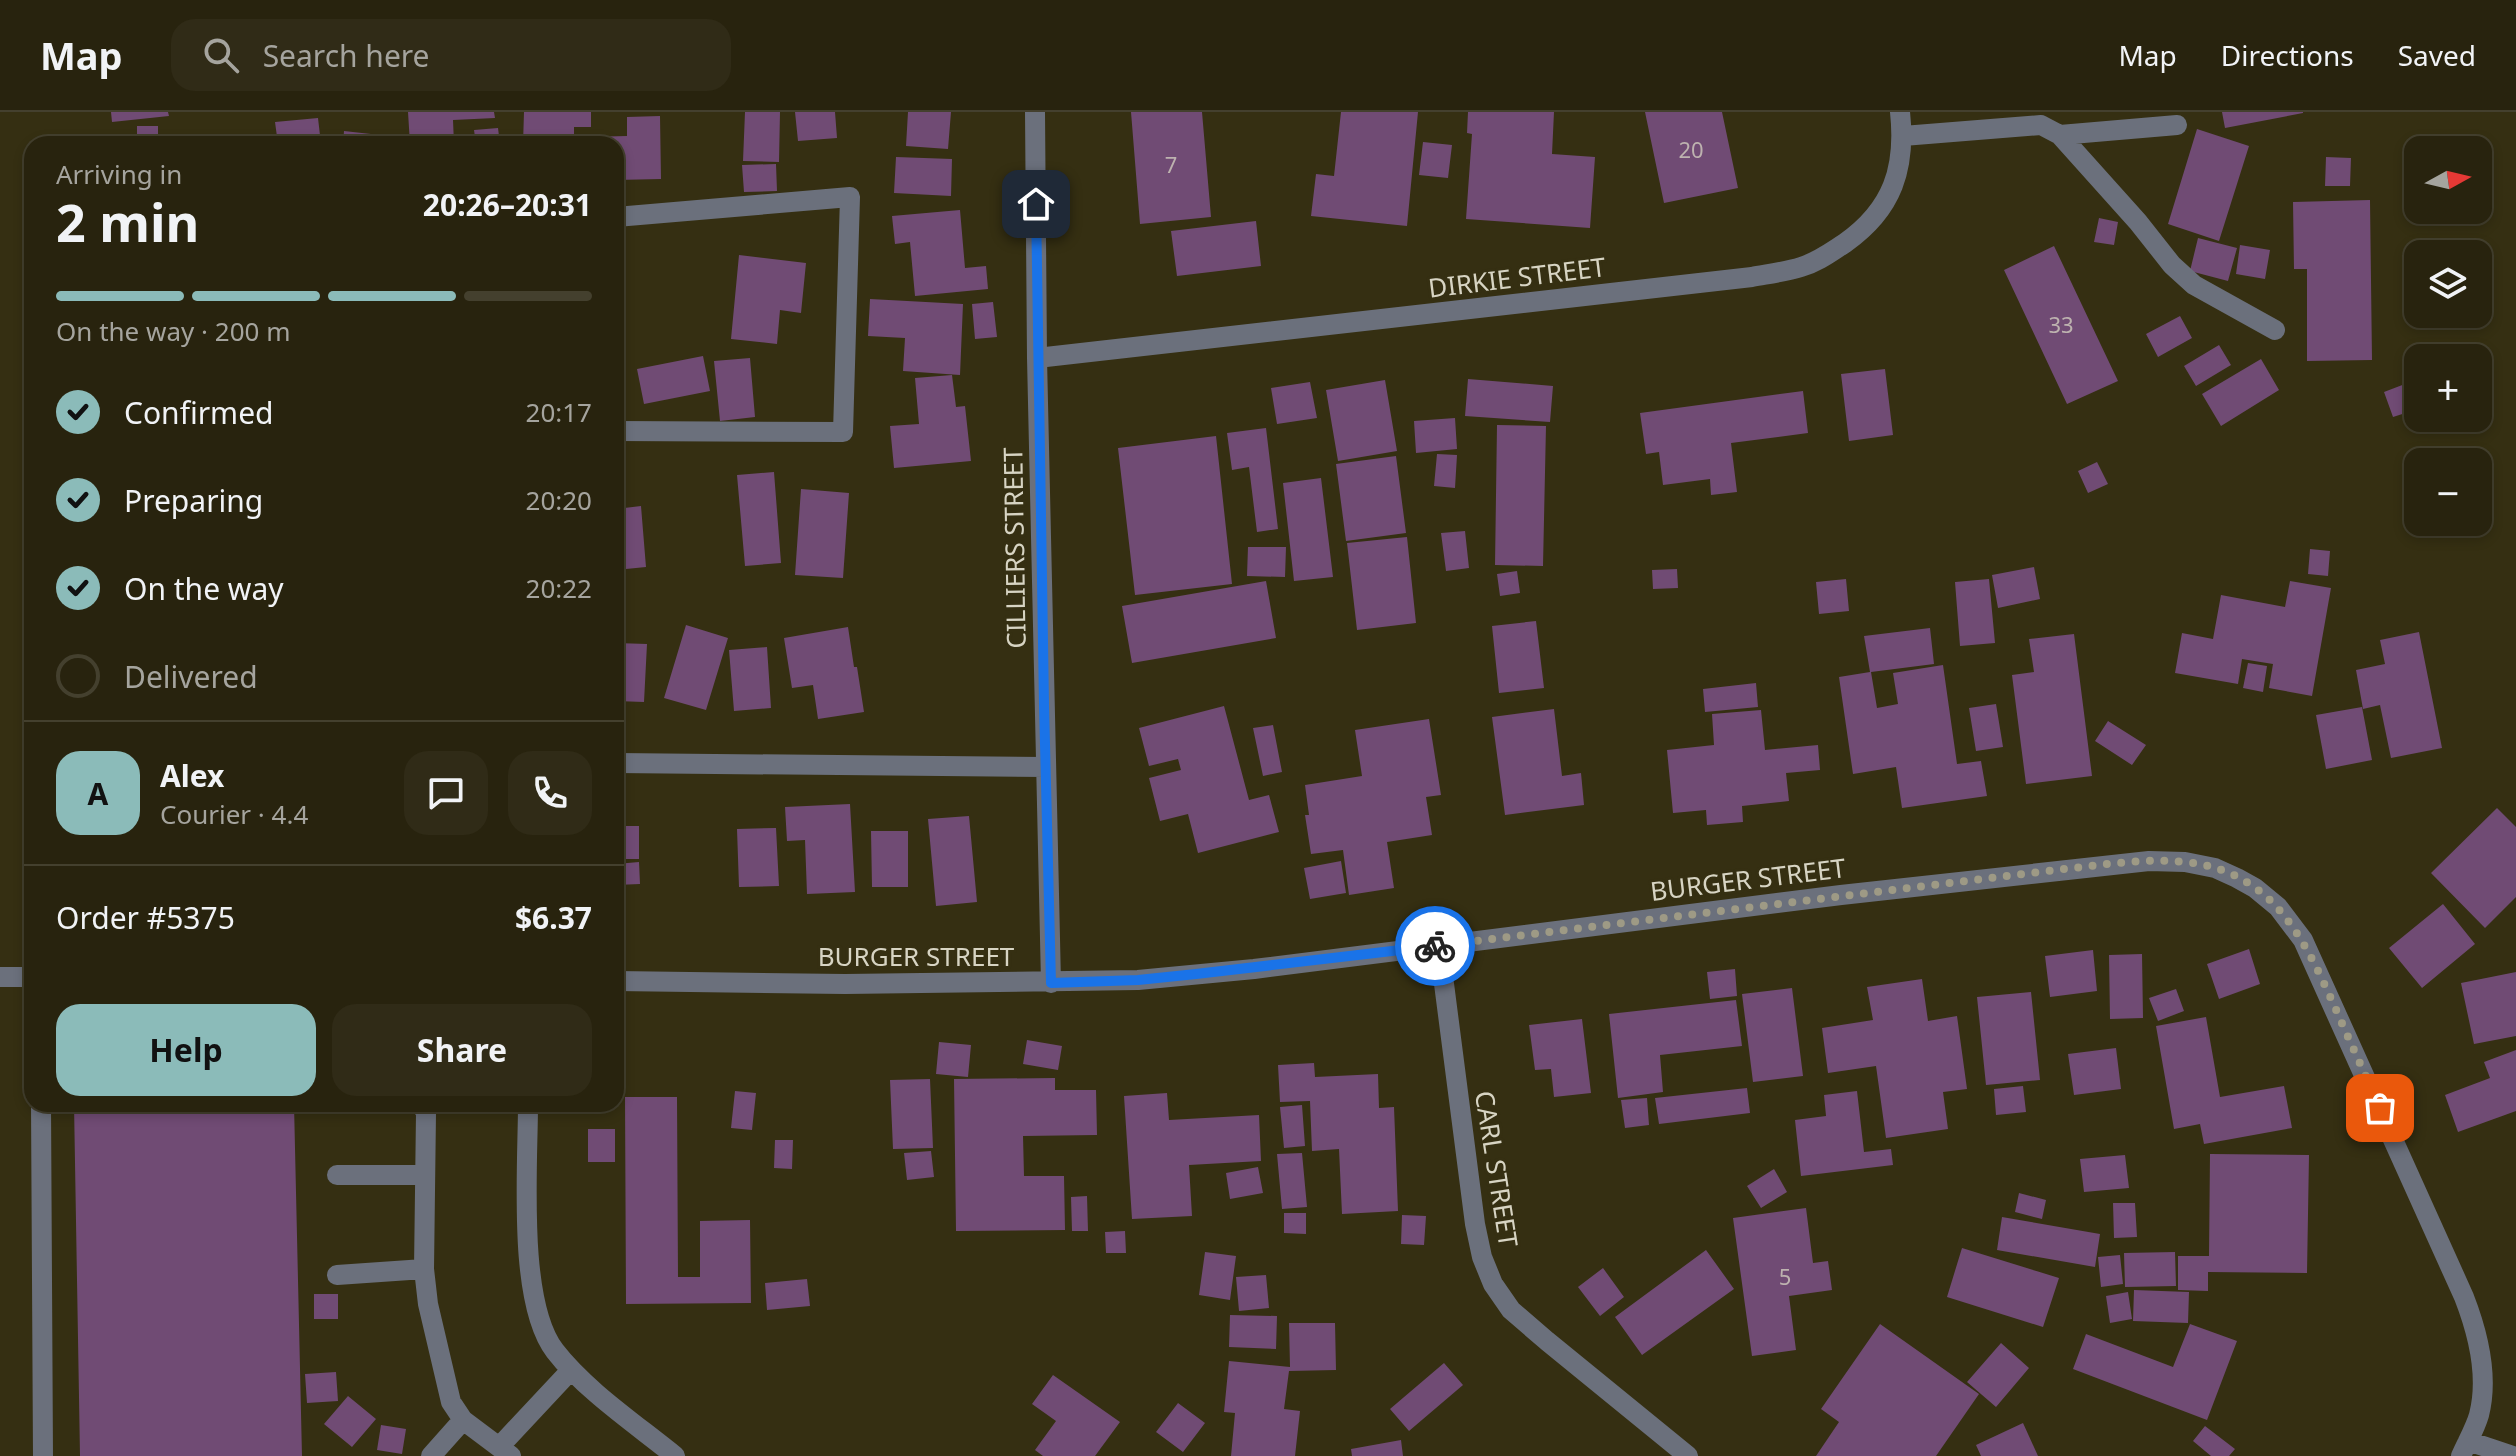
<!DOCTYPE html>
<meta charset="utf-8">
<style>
body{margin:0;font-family:"Noto Sans",sans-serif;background:#302b17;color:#f1f3f6;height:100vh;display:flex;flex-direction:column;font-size:30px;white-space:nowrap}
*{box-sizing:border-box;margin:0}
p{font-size:26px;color:#a5a49e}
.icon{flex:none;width:44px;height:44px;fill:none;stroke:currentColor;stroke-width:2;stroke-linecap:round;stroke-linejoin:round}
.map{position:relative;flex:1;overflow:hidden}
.details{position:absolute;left:24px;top:24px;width:600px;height:976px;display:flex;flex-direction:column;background:#28230e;border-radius:24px;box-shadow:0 4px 12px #0003,0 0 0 2px #44402e}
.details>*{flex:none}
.needle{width:52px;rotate:82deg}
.buttons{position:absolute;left:2404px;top:24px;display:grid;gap:16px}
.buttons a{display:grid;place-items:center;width:88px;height:88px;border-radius:16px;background:#28230e;box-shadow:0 4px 12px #0003,0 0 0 2px #44402e;font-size:40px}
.pin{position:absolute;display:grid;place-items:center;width:68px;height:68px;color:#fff;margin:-34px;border-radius:16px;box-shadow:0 4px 12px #0006}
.courier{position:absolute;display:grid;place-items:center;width:80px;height:80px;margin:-40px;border:6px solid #1a73e8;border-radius:50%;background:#fff;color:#222;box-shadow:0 2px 10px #0007}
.summary em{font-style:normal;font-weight:700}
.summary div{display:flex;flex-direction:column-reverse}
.summary{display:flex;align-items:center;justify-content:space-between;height:136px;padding:0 32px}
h1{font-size:52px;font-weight:700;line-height:60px}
.bar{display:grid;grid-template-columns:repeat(4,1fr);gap:12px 8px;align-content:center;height:96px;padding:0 32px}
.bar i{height:10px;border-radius:6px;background:#44402e}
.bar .selected{background:#8bbbb9}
.bar p{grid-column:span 4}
.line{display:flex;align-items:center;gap:20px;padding:0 32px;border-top:2px solid #44402e}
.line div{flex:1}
.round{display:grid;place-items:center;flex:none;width:84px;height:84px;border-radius:24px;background:#302b17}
ol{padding:0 32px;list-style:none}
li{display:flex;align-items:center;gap:24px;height:88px}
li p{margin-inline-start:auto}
li .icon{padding:8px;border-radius:50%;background:#8bbbb9;color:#111;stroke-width:4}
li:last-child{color:#a5a49e}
li i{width:44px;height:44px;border:4px solid #44402e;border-radius:50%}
.cta{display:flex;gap:16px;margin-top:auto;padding:16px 32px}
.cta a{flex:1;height:92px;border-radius:24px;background:#8bbbb9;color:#111;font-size:32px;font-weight:700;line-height:92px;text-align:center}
.cta a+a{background:#302b17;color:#f1f3f6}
header{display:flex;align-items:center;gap:48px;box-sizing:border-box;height:112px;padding:0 40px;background:#28230e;border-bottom:2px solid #44402e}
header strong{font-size:38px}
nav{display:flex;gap:44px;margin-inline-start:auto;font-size:28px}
.search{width:560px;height:72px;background:#302b17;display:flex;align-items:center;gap:20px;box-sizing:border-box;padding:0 28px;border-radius:24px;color:#a5a49e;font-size:30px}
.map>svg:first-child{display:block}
.building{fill:#704b74}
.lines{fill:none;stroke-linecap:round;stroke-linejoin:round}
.minor{stroke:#6b707c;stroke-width:20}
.done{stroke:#9e9a85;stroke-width:8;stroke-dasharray:0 14.4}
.route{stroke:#1a73e8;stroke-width:10}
.labels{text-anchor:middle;stroke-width:6;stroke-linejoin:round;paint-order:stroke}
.number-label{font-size:22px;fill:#bdb2af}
.street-label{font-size:26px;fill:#d7d4c3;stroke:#352f12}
</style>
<header>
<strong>Map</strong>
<div class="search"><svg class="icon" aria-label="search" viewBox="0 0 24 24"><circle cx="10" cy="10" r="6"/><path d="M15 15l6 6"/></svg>Search here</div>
<nav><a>Map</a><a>Directions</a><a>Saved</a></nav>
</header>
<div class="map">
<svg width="2516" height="1344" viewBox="0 0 2516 1344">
<rect width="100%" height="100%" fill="#352f12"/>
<path class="building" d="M111 0H168L169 4 112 10Z
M408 0H494L495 6 453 8 454 32H410Z
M524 0H591V15H574V32H523Z
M745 0H780L779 50 743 49Z
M795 0H835L837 26 798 29Z
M908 0H951L948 37 906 34Z
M1131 0H1202L1211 105 1140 112Z
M1341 0H1418L1407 114 1311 104 1316 62 1334 64Z
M1468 0H1554L1552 42 1595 45 1590 116 1466 107 1472 22 1467 21Z
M1645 0H1722L1738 76 1664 91Z
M2222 0H2303V1L2225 16Z
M660 4 661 67 616 68V32H587V25L627 24V5Z
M318 6 321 32H278L275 10Z
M137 14H158V32H137Z
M498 16 500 32H476L474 18Z
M2197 17 2249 34 2219 129 2168 112Z
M344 19 380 23 379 32H343Z
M1423 30 1452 33 1448 66 1419 63Z
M896 45 952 47 951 84 894 81Z
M2326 45 2351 46 2350 74H2325Z
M776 52 777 79 744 80 742 53Z
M2370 88 2372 248 2307 249V157H2294L2293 90Z
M960 98 965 156 986 154 988 177 915 184 910 130 895 132 892 104Z
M2099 106 2118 110 2114 133 2094 130Z
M1256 109 1261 154 1177 164 1171 119Z
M2198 126 2237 136 2228 169 2190 159Z
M2240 133 2270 138 2265 167 2236 162Z
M2054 134 2118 269 2067 292 2004 158Z
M739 143 806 151 801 201 780 198 777 232 731 227Z
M870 187 963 192 960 263 903 259 905 226 868 224Z
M993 190 997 225 975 227 972 192Z
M2180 204 2192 226 2158 245 2146 222Z
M2219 233 2231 253 2196 274 2184 254Z
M703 244 710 279 644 292 637 257Z
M750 246 755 305 720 309 714 249Z
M2261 247 2279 278 2221 314 2202 282Z
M1885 257 1893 323 1849 329 1841 262Z
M952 263 956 295 965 294 971 349 894 356 890 314 919 312 915 266Z
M1468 267 1553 274 1550 310 1465 304Z
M2418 267V297L2393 305 2384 280Z
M1385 268 1397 339 1338 349 1326 278Z
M1310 270 1317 306 1277 312 1271 276Z
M1803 279 1808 321 1731 331 1737 380 1711 383 1710 367 1663 373 1659 340 1646 342 1640 301Z
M1455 306 1457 337 1416 341 1414 309Z
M1497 313 1546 314 1543 454 1495 453Z
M1266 316 1278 417 1257 420 1249 355 1232 358 1227 321Z
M1216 324 1232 472 1135 483 1118 336Z
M1437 342 1457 343 1455 376 1434 374Z
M1396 344 1406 421 1346 429 1336 352Z
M2097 350 2108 372 2088 381 2078 359Z
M774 360 781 451 745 454 737 363Z
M1321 366 1333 465 1294 469 1283 371Z
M801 377 849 381 843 466 795 463Z
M641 394 646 455 616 458V397Z
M1465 419 1469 456 1446 459 1441 421Z
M1407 425 1416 511 1357 518 1347 431Z
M1248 435H1286L1285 465 1247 464Z
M2310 437 2330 439 2328 464 2308 462Z
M2034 455 2040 487 1998 496 1992 463Z
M1677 457 1678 476 1653 477 1652 458Z
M1517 459 1520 481 1500 484 1497 462Z
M1846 467 1849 499 1819 502 1816 470Z
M1989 467 1995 531 1960 534 1955 470Z
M1266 469 1276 526 1132 551 1122 494Z
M2290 469 2331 476 2312 584 2269 576 2273 552 2242 547 2238 572 2175 561 2182 521 2213 527 2221 483 2285 495Z
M25 504H32V532L25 533Z
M1536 509 1544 576 1499 581 1492 514Z
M686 513 728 526 706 598 664 586Z
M848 515 854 555H857L864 600 818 607 813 573 792 576 784 526Z
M1930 516 1934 552 1871 560 1877 596 1898 592 1893 561 1943 553 1957 652 1981 649 1987 684 1902 696 1896 655 1853 662 1839 565 1870 560 1864 524Z
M2419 520 2442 636 2391 646 2380 593 2363 597 2356 558 2385 552 2380 528Z
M2074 522 2092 664 2026 672 2012 563 2034 560 2029 527Z
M616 531 647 532 644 590 616 589Z
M767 535 771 596 734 599 729 538Z
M2248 551 2267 554 2263 580 2243 576Z
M1756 571 1758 595 1705 600 1703 577Z
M1996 592 2003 635 1976 639 1969 596Z
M1224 594 1249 688 1269 683 1279 720 1198 741 1188 702 1160 709 1149 666 1181 658 1178 647 1149 654 1139 616Z
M2362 595 2372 648 2326 657 2316 603Z
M1554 597 1562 664 1581 661 1584 693 1505 703 1492 605Z
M1761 598 1765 638 1818 633 1820 658 1786 661 1789 689 1742 694 1743 710 1707 713 1706 698 1673 701 1667 638 1714 633 1712 602Z
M1429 607 1441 683 1426 685 1432 723 1387 730 1394 776 1349 783 1343 738 1311 742 1305 703H1309L1305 673 1362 664 1355 618Z
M2108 609 2146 633 2132 653 2095 629Z
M1273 613 1282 660 1263 664 1253 616Z
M850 692 855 780 807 782 805 728 787 729 785 695Z
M2497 696 2516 715V785L2485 816 2431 761Z
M969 704 977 790 936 794 928 707Z
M616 714H639V747H616Z
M776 716 779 774 739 775 737 717Z
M871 719H908V775H872Z
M1341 749 1346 781 1310 787 1304 756Z
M639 750 640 772 616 773V752Z
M2443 792 2475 832 2422 876 2389 836Z
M2249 837 2260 872 2219 887 2207 852Z
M2093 838 2097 879 2050 885 2045 844Z
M2142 842 2143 906 2110 907 2109 843Z
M1735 857 1737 884 1710 887 1707 860Z
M2516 860V924L2474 932 2461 871Z
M1922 867 1928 909 1957 904 1967 977 1943 980 1948 1017 1886 1026 1876 954 1828 961 1822 916 1873 908 1867 875Z
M1792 876 1803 964 1753 970 1742 882Z
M2176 877 2184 899 2158 909 2149 886Z
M2031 880 2040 968 1986 973 1977 885Z
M1736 888 1742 934 1660 943 1663 980 1618 986 1609 902Z
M2206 905 2220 985 2284 974 2292 1016 2204 1032 2200 1012 2174 1017 2156 914Z
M1582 907 1591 981 1554 985 1551 957 1535 958 1529 913Z
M1027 928 1062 934 1058 958 1023 952Z
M939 930 971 933 968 965 936 962Z
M2116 936 2121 977 2074 983 2068 942Z
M2516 938V999L2458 1020 2445 983 2490 966 2484 950Z
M1314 951 1315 965 1378 962 1379 996 1394 995 1398 1099 1342 1102 1339 1037 1312 1039 1310 989 1280 990 1278 953Z
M1055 966V978H1096L1097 1023 1023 1024 1024 1064H1064L1065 1118 956 1119 954 967Z
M930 967 933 1036 893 1037 890 968Z
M2023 974 2026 1000 1996 1003 1994 977Z
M1747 976 1750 1001 1659 1012 1655 986Z
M735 979 756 981 752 1018 731 1016Z
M1857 979 1864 1040 1891 1037 1893 1053 1801 1064 1795 1008 1826 1004 1824 983Z
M1167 981 1169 1008 1259 1003 1261 1049 1189 1053 1192 1104 1132 1107 1124 984Z
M625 985H677L678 1165H700V1109L750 1108 751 1191 626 1192Z
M1647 986 1649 1013 1625 1016 1621 988Z
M74 992H294L302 1344H80Z
M1302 993 1305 1034 1284 1036 1280 995Z
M588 1017H615V1050H588Z
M775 1028H793L792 1057 774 1056Z
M931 1039 934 1065 907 1068 904 1041Z
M1302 1041 1307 1095 1282 1097 1277 1042Z
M2210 1042 2309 1043 2307 1161 2208 1160V1179L2178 1178V1144H2209Z
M2125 1043 2129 1076 2084 1080 2080 1047Z
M1258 1055 1263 1081 1230 1087 1226 1061Z
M1774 1057 1787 1080 1761 1096 1747 1074Z
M2019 1081 2046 1088 2042 1107 2015 1100Z
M1087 1084 1088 1119H1072L1071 1085Z
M2113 1091H2135L2137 1125 2114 1126Z
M1806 1096 1813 1151 1828 1149 1832 1178 1789 1184 1796 1238 1752 1244 1733 1106Z
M1284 1101H1306V1122L1284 1121Z
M1402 1103 1426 1104 1424 1133 1401 1132Z
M2002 1105 2100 1122 2095 1155 1997 1138Z
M1125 1119 1126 1141H1106L1105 1120Z
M1962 1136 2059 1166 2043 1215 1947 1185Z
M1706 1138 1734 1177 1642 1243 1615 1205Z
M1205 1140 1236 1144 1230 1188 1199 1183Z
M2175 1140 2176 1174 2125 1175 2124 1141Z
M2120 1143 2123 1172 2101 1175 2098 1145Z
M1603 1156 1624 1185 1600 1204 1578 1175Z
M1266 1163 1269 1196 1239 1199 1236 1165Z
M807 1167 810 1194 767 1198 765 1171Z
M2134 1178 2189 1180 2188 1211 2133 1209Z
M2128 1180 2132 1207 2110 1211 2106 1184Z
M314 1182H338V1207H314Z
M1230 1203 1277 1204 1276 1237 1229 1235Z
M1289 1211H1335L1336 1258 1289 1259 1284 1297 1300 1299 1295 1344H1231L1235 1301 1224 1300 1229 1249 1290 1255Z
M1880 1212 1979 1282 1936 1344H1816L1839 1310 1821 1297Z
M2190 1212 2237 1229 2207 1308 2073 1257 2086 1222 2173 1255Z
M2001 1231 2029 1256 1996 1295 1967 1270Z
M1444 1251 1463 1273 1409 1319 1390 1297Z
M336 1260 338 1289 307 1291 305 1262Z
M1053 1263 1120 1310 1095 1344H1043L1035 1338 1056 1309 1032 1292Z
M348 1284 376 1307 352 1335 324 1312Z
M1178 1291 1205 1311 1183 1340 1156 1320Z
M2023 1311 2038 1344H1981L1976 1333Z
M381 1313 406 1317 402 1342 377 1338Z
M2205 1314 2235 1337 2229 1344H2211L2193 1329Z
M1401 1328 1403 1344H1352L1351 1337Z"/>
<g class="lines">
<path class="minor" d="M1035 0 1037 246 1051 871
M2060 23 2177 13
M1903 24 2041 13 2060 23 2138 110 2172 153 2194 173 2275 218
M616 105 850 85 843 320 616 319
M1037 246 1752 165C1768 162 1785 160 1801 155 1818 150 1831 140 1845 131 1893 97 1906 56 1900 0
M616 651 1045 655
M1439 833 1475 1112 1482 1145 1493 1172 1511 1198 1547 1229 1688 1344
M0 865H32
M616 869 845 872 1138 868 1254 857 1841 783 2149 749 2185 750 2215 756 2237 766 2255 776 2278 795 2303 828 2464 1185C2478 1221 2489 1264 2479 1303 2475 1317 2467 1330 2461 1344
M41 992 43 1344
M421 992 426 1001 424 1157 428 1192 451 1290 463 1308 511 1344
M528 992C528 1054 517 1190 555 1239 585 1278 637 1313 675 1344
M337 1063H424
M337 1163 424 1157
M2468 1329 2513 1344
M499 1335 571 1258
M431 1344 463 1308"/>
</g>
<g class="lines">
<path class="done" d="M1435 834 2073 756C2110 752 2147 746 2184 750 2273 758 2305 828 2337 900 2351 932 2366 964 2380 996"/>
<path class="route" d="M1036 92 1044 592 1051 871 1138 868 1196 862 1435 834"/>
</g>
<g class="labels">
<g class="number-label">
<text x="1691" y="46">20</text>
<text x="1171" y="61">7</text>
<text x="2061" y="221">33</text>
<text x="1785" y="1173">5</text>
</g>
<g class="street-label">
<text transform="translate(1517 166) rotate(-7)" y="9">DIRKIE STREET</text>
<text transform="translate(1015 436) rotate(-91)" y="9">CILLIERS STREET</text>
<text transform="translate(1748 768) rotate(-7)" y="9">BURGER STREET</text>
<text x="916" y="854">BURGER STREET</text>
<text transform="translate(1496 1057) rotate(81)" y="9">CARL STREET</text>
</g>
</g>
</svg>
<div class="buttons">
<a><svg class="needle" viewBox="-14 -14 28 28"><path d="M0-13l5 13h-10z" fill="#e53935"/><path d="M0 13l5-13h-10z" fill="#a5a49e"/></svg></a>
<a><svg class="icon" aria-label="layers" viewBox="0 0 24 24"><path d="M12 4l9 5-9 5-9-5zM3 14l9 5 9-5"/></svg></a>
<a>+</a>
<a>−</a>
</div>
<div class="pin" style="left:2380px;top:996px;background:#ea580c"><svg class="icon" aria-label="bag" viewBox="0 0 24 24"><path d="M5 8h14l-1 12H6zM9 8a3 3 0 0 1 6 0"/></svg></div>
<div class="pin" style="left:1036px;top:92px;background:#1f2937"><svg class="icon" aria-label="home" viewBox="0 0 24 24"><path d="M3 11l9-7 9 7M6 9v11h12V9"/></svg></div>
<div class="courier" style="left:1435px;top:834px"><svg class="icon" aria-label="bike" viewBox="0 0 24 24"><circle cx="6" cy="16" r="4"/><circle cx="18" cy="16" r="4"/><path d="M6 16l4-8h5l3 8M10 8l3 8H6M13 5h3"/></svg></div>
<section class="details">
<div class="summary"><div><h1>2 min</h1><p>Arriving in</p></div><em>20:26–20:31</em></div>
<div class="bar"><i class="selected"></i><i class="selected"></i><i class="selected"></i><i></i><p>On the way · 200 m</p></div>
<ol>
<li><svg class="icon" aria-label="check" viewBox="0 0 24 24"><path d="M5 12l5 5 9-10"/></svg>Confirmed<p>20:17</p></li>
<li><svg class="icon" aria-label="check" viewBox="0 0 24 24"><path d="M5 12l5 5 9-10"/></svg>Preparing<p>20:20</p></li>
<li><svg class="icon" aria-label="check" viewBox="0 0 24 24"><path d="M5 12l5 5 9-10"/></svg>On the way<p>20:22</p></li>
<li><i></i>Delivered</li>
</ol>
<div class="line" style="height:144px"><b class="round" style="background:#8bbbb9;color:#111">A</b><div><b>Alex</b><p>Courier · 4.4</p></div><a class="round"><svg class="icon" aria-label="chat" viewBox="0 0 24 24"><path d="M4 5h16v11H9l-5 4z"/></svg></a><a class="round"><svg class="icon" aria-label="phone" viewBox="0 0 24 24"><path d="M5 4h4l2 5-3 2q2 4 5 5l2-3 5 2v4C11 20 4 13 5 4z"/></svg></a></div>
<div class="line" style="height:104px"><div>Order #5375</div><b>$6.37</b></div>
<div class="cta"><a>Help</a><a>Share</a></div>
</section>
</div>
